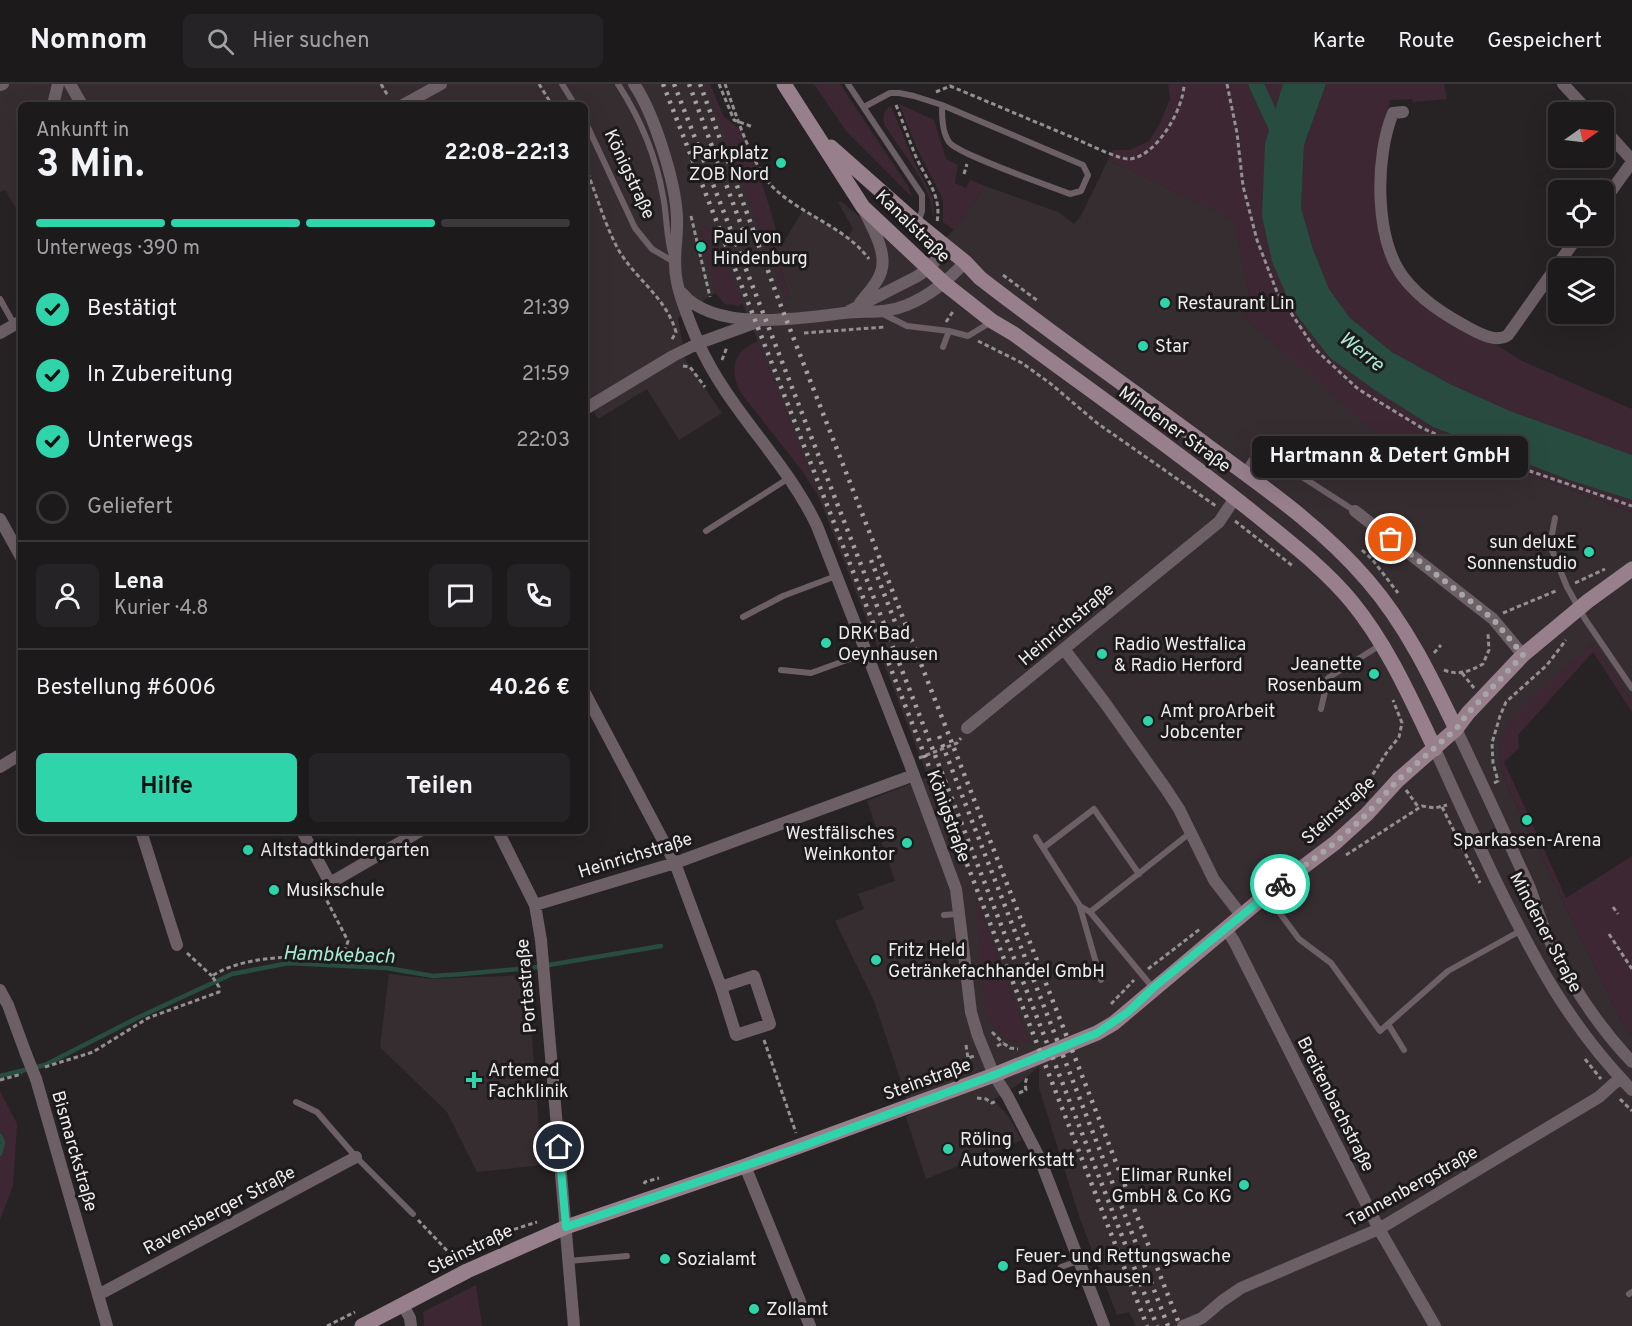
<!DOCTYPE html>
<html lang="de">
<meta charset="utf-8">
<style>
body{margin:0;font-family:Overpass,sans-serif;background:#252325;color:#f1f3f6;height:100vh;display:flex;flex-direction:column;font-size:22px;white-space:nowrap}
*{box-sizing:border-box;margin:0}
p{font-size:20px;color:#a0a1a3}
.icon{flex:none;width:33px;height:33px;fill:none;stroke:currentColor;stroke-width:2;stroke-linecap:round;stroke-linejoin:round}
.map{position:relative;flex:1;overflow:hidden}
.side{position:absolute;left:18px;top:18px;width:570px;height:732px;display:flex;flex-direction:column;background:#1d1a1c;border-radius:9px;box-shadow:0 6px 24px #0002,0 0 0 2px #3b383b}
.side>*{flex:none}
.needle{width:39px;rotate:76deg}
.buttons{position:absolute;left:1548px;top:18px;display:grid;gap:12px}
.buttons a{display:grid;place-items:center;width:66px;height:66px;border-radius:9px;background:#1d1a1c;box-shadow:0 6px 24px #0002,0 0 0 2px #3b383b;font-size:30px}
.pin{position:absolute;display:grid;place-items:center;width:51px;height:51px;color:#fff;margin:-26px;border:3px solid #fff;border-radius:50%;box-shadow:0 2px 6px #0007}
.courier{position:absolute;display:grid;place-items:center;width:60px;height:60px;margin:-30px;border:4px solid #2fd4aa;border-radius:50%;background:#fff;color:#222;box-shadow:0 2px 8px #0007}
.bubble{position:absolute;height:42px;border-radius:9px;background:#1d1a1c;box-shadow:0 6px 24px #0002,0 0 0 2px #3b383b;font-size:20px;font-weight:700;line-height:42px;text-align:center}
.overview em{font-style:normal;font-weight:700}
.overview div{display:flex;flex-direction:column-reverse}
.overview{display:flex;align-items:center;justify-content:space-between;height:102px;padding:0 18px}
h1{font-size:39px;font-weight:700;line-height:45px}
.bar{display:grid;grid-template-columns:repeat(4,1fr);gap:9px 6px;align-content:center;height:72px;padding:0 18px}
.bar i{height:8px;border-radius:4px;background:#3b383b}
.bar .on{background:#2fd4aa}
.bar p{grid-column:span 4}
.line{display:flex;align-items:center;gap:15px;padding:0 18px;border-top:2px solid #3b383b}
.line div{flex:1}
.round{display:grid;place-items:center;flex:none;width:63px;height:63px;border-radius:9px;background:#252325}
ol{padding:0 18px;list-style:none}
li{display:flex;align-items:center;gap:18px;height:66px}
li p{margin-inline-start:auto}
li .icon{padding:6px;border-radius:50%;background:#2fd4aa;color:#111;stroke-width:4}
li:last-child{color:#a0a1a3}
li i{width:33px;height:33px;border:3px solid #3b383b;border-radius:50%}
.primary-button{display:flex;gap:12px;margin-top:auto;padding:12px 18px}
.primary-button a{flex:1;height:69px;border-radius:9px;background:#2fd4aa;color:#111;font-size:24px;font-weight:700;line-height:69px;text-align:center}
.primary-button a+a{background:#252325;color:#f1f3f6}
header{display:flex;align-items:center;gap:36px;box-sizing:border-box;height:84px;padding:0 30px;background:#1d1a1c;border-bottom:2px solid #3b383b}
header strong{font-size:28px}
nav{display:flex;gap:33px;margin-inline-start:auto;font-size:21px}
.search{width:420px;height:54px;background:#252325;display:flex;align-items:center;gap:15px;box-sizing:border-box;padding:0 21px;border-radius:9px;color:#a0a1a3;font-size:22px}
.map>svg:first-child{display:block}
.built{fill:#362d31;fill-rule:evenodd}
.green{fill:#3d2733}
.water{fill:#284d40}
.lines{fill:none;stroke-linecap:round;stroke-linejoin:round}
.stream{stroke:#284d40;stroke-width:4.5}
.canal{stroke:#284d40;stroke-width:15}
.path{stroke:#939092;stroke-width:3;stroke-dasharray:4.5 3;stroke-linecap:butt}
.lane{stroke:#6d5f66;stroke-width:6}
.street{stroke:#6d5f66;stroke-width:12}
.secondary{stroke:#977f8b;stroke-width:15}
.rail{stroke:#a4a2a3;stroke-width:4.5;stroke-dasharray:3 6;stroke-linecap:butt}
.street-bridge{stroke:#6d5f66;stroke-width:12}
.done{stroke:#a8a5a6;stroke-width:6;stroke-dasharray:0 10.8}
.route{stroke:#2fd4aa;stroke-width:8}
.poi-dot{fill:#2fd4aa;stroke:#1d1a1c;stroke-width:2}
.labels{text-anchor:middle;stroke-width:6;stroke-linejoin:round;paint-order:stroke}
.poi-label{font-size:18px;fill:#edebec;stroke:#1d1a1c;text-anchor:start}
.street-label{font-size:18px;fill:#edebec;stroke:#1d1a1c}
.water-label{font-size:20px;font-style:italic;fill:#a5ebd2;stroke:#1d1a1c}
</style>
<header>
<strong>Nomnom</strong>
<div class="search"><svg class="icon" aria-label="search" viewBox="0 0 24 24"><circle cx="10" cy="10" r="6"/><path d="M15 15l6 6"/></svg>Hier suchen</div>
<nav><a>Karte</a><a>Route</a><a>Gespeichert</a></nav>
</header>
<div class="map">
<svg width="1632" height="1242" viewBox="0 0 1632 1242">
<rect width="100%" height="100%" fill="#272325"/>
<path class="built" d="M0 0H706L790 214 774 163 770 125 781 163 803 126 848 153 853 145 838 118H842L915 180 954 146 985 102 1058 128 1074 140 1081 132 1108 76 1234 135 1249 209 1242 232 1275 260 1423 351 1632 428V617L1593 559 1503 649 1500 662 1501 681 1506 700 1624 943 1632 951V1242H1136L1129 1228 1117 1231 1080 1135 1039 1004V982L1019 1000 993 1016 1009 1033 1022 1056 926 1095 906 1033 912 1030 874 917 835 837 864 825 858 810 895 797 867 717 928 693 758 257 713 150 706 144 727 201 678 234 685 275 722 329 679 356 647 305 598 335 585 312V21H21V133L5 106 0 108ZM976 816 977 817 1030 958 1017 959 1007 955Z
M389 890 432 895 527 891 542 1081 477 1088 447 1028 380 963Z"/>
<path class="green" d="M706 0H710L724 33 742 47 760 93 770 125 774 163 790 214 786 216Z
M814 0H840L903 95 909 104 912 113 846 47Z
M1168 0H1283L1292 225 1330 274 1376 307 1433 343 1566 395 1632 416V428L1423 351 1398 368 1242 232 1241 219 1249 209 1233 135 1108 76 1113 66H1130L1149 57 1159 41 1170 15Z
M1326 0H1444L1447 15 1413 18 1412 15 1390 16 1384 38 1376 92 1398 195 1413 213 1436 231 1471 251 1490 257 1522 277 1632 325V371L1510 327 1450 300 1392 268 1350 234 1329 205 1313 165 1301 124 1304 61Z
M899 20 934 36 946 75 958 81 955 99 966 104 970 96 985 102 954 146 943 138V116L916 62Z
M891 22 915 80 933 114 934 132 932 130C934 105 899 64 885 42 882 33 883 27 891 22Z
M705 143 713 150 743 218 739 222 725 220 716 210 700 149Z
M758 257 820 415 803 388 741 309C729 286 732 268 758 257Z
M1593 559 1632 617V628L1593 568 1518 651 1519 664 1504 678 1566 814 1632 772V951L1624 943 1506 700C1501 684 1497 667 1503 650 1513 623 1570 580 1593 559Z
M976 814 1030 958C1006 964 989 942 984 922Z
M0 1007 17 1040 13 1102 0 1136Z
M476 1201 482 1242H424L423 1228Z"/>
<path class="water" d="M1283 0H1326L1304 61 1301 124 1313 165 1329 205 1350 234 1392 268 1450 300 1510 327 1632 371V416L1566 395 1433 343 1376 307 1330 274 1292 225 1272 177 1262 132 1265 60Z"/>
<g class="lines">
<path class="stream" d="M0 992 45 981 139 933 232 890 289 879 387 884 433 892 463 890 531 884 661 862
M0 1052 3 1058 0 1070"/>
<path class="canal" d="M1256 0 1280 52"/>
<path class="path" d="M381 0 388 12
M539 0 552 21
M719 0 734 36 753 43
M725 0C736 30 753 87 777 107 805 132 846 144 869 175
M1227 0 1237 49 1243 102 1257 156 1277 208 1315 265 1358 305 1422 344 1483 371 1632 422
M936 8 950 2C991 19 1033 37 1074 54 1086 59 1119 76 1130 75 1157 72 1184 24 1184 0
M896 21C903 38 909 56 916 73 926 95 942 112 937 138
M585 82C596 109 604 139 618 165 635 195 666 213 676 248L671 257
M964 90 967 80
M691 132 710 213
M1003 191 1038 217
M946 238 954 226
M804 249 885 243
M978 257 1022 279 1051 300 1097 339 1216 422
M722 276 727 263
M683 282 690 283 705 303
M1475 360 1494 368
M1235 437 1294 483
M1362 466 1372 475 1398 509
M1575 499 1605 485
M1503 529 1558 506
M1434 569 1441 561
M1444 586C1459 592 1470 587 1483 580L1489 566 1488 549
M1462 589 1474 604
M919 674 957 659 961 654
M1494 699 1498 697 1493 679 1492 659 1500 632 1506 618 1547 581 1566 556
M1406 706 1419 724
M1442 723 1480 799
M1341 732 1359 712 1387 668 1399 653 1402 639 1393 616
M1346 771 1422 722 1435 724 1447 721
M1613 823 1618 830
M1609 850 1632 885
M187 869 212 892
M1148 885 1200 845
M1111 920 1134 896
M992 948 1003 959
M764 956 796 1049
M966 961 968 974
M997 962 1003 959 1010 964 1018 965
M1585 975 1601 995
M45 983 93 968 148 934 219 908V903L212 892C233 878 265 874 290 873 309 872 329 877 345 867L348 857 324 811
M962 986 968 974 974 972
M0 996 22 990
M1019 1009 1026 1006 1025 1000 1027 993
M977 1014 986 1015 992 1019 996 1017
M1620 1015 1632 1027
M644 1100 645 1098 659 1094
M418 1136 457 1177
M467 1169 509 1147 537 1138
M327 1242 355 1228"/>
<path class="lane" d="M562 0 575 21
M618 0C640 34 656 72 663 112 667 131 666 153 672 172
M848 0 922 111V127L918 139
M864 23 890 9H899L914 12 942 21 1083 81 1088 91 1081 107 1070 110C1050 102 957 70 949 58 942 48 942 32 942 21
M585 37 635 144 652 165 674 178
M0 215 14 240
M1604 218 1611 223
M883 230 907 242 949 247 968 252 991 238
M943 263 949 247
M1244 387 1259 365 1355 427
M1555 434 1550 461 1567 503 1585 535 1632 604
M706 447 789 394
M743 533 783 512 836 492
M781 586 811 589 866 569
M1321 625 1328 594 1382 560
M1036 753 1080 822 1090 828 1153 904
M1043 764 1094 725 1139 790
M1267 812 1299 855 1331 879 1380 947 1448 887 1520 847
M1080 823 1101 896
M1090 828 1190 749
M944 831 959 830
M1388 940 1404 966
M296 1018 317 1028 356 1073 413 1130
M568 1177 627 1172
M1061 1183 1078 1177
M1629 1210 1632 1208"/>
<path class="street" d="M70 0 82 21
M634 0C654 29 676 99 677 134 678 156 672 176 677 198 681 218 690 239 698 258 728 326 786 376 817 442L909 678 956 805 971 928 978 952 994 991 1008 1013 1040 1075 1104 1242
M1563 0 1589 28
M0 1 3 0
M53 21 58 0
M403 21 441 0
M1403 28 1393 29C1375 72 1374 155 1404 194 1421 216 1445 231 1469 244 1480 250 1497 259 1508 251L1578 152
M1604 45 1632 76
M1604 117 1632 78
M682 209C714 248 799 235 844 229 867 226 883 231 907 221 931 211 948 197 965 178
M860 219C867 210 878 199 881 188 888 168 871 142 863 124
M849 227 916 193 928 185 947 163
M0 249 21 237
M585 325 673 272 699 259 757 238
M1355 427 1493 535 1523 571
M0 435 21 473
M1064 565 1105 619 1166 705 1179 725 1214 796 1241 831
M585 609 675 779 721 903
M967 644 1219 438 1235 414
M1456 645C1481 697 1505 750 1529 802 1536 819 1540 837 1548 853 1569 898 1598 942 1632 978
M1435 665C1454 708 1474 751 1494 793 1533 873 1569 942 1632 1006
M0 683 21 670
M141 747 177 861
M302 747 330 799 420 747
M498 747 535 821 541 856 574 1242
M535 821 675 779 914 691
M1225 844 1234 857 1379 1145 1435 1242
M754 892 770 940 736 951 721 903Z
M0 906 8 921 26 970
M36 995 107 1242
M745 1082 810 1242
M98 1211 356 1073
M403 1221 410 1234 411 1242
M1183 1242 1202 1234 1222 1217 1241 1204 1379 1145 1599 1013 1620 994"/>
<path class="secondary" d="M784 0 863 123 945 200 992 237 1014 250C1095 310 1177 367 1255 430 1289 458 1324 484 1352 518 1388 562 1411 615 1435 665
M831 63 918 140 965 178 980 194C1055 252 1133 307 1209 363 1265 404 1323 444 1368 497 1406 541 1431 593 1456 645
M362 1242 467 1187 566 1143 745 1082 994 991 1097 949 1114 939 1266 811 1335 759 1367 730 1398 696 1456 645 1468 629 1523 571 1588 517 1632 485"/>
<path class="rail" d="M663 0 1147 1242
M674 0 1157 1242
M689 0 747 157
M700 0 779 217 1180 1242
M871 476 900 551
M939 652 1168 1242"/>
<path class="street-bridge" d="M26 970 36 995"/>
</g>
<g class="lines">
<path class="done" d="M1280 800 1335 759 1367 730 1398 696 1456 645 1468 629 1523 571 1493 535 1391 455"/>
<path class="route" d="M559 1063 566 1143 800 1063 994 991 1097 949 1128 928 1153 904 1280 800"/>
</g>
<g class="poi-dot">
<circle cx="781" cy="79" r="6"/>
<circle cx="701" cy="163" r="6"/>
<circle cx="1165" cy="219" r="6"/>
<circle cx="1143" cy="262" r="6"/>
<circle cx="1589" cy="468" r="6"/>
<circle cx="826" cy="559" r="6"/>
<circle cx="1102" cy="570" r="6"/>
<circle cx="1374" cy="590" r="6"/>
<circle cx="1148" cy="637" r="6"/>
<circle cx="1527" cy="736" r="6"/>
<circle cx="907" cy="759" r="6"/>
<circle cx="248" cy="766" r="6"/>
<circle cx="274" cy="806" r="6"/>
<circle cx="876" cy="876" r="6"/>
<path d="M471 987h6v6h6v6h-6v6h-6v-6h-6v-6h6z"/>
<circle cx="948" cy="1065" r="6"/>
<circle cx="1244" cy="1101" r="6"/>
<circle cx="665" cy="1175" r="6"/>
<circle cx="1003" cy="1182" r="6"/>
<circle cx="754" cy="1225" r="6"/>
</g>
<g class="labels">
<g class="poi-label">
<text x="769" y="75" text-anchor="end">Parkplatz<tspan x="769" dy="21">ZOB Nord</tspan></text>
<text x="713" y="159">Paul von<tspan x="713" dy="21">Hindenburg</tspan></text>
<text x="1177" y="225">Restaurant Lin</text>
<text x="1155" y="268">Star</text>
<text x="1577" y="464" text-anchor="end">sun deluxE<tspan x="1577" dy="21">Sonnenstudio</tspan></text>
<text x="838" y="555">DRK Bad<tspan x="838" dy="21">Oeynhausen</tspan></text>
<text x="1114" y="566">Radio Westfalica<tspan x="1114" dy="21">&amp; Radio Herford</tspan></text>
<text x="1362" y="586" text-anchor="end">Jeanette<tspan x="1362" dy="21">Rosenbaum</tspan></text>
<text x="1160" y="633">Amt proArbeit<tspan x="1160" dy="21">Jobcenter</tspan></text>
<text x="895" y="755" text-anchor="end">Westfälisches<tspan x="895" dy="21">Weinkontor</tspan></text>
<text x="1527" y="762" text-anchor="middle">Sparkassen-Arena</text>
<text x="260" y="772">Altstadtkindergarten</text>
<text x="286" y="812">Musikschule</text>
<text x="888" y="872">Fritz Held<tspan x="888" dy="21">Getränkefachhandel GmbH</tspan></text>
<text x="488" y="992">Artemed<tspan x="488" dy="21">Fachklinik</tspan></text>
<text x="960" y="1061">Röling<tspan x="960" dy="21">Autowerkstatt</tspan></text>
<text x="1232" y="1097" text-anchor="end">Elimar Runkel<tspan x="1232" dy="21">GmbH &amp; Co KG</tspan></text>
<text x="1015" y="1178">Feuer- und Rettungswache<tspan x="1015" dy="21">Bad Oeynhausen</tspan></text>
<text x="677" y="1181">Sozialamt</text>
<text x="766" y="1231">Zollamt</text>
</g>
<g class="street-label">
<text transform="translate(630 90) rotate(65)" y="6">Königstraße</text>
<text transform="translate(913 142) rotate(44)" y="6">Kanalstraße</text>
<text transform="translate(1175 345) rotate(36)" y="6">Mindener Straße</text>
<text transform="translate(1066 540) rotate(-40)" y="6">Heinrichstraße</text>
<text transform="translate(1338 726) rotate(-42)" y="6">Steinstraße</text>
<text transform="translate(949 732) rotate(70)" y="6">Königstraße</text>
<text transform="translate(635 771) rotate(-17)" y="6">Heinrichstraße</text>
<text transform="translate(1546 848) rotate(62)" y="6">Mindener Straße</text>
<text transform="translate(526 902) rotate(-95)" y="6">Portastraße</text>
<text transform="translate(927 995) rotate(-20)" y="6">Steinstraße</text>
<text transform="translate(1336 1020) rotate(63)" y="6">Breitenbachstraße</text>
<text transform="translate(75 1067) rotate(74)" y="6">Bismarckstraße</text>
<text transform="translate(1412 1102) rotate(-29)" y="6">Tannenbergstraße</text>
<text transform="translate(219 1126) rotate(-28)" y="6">Ravensberger Straße</text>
<text transform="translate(470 1165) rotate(-26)" y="6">Steinstraße</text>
</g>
<g class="water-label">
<text transform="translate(1362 267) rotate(38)" y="7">Werre</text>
<text transform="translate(339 870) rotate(2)" y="7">Hambkebach</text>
</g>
</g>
</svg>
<div class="buttons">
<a><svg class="needle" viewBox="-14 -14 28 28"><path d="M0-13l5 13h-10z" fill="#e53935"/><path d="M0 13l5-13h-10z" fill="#a0a1a3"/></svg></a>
<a><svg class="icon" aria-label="locate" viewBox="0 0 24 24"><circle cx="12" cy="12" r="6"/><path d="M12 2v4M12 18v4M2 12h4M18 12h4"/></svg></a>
<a><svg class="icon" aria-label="layers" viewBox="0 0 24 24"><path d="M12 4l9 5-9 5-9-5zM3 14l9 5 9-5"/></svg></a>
</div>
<div class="pin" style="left:1391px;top:455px;background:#ea580c"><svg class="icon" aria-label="bag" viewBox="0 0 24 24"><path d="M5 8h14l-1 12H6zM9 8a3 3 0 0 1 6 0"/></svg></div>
<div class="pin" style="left:559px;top:1063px;background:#1f2937"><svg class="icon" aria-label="home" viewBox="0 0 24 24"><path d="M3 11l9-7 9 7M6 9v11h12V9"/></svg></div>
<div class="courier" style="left:1280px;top:800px"><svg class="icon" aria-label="bike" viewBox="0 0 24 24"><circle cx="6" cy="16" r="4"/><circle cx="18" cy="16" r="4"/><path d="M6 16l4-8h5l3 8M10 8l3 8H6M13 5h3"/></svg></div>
<div class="bubble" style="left:1252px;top:352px;width:276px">Hartmann &amp; Detert GmbH</div>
<section class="side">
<div class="overview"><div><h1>3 Min.</h1><p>Ankunft in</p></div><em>22:08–22:13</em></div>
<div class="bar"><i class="on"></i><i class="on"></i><i class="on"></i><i></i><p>Unterwegs · 390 m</p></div>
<ol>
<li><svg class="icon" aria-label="check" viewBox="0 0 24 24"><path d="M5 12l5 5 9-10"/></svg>Bestätigt<p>21:39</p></li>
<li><svg class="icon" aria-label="check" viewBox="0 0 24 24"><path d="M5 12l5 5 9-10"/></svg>In Zubereitung<p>21:59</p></li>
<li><svg class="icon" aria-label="check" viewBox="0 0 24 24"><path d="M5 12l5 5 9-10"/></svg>Unterwegs<p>22:03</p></li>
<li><i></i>Geliefert</li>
</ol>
<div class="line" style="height:108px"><a class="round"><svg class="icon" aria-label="person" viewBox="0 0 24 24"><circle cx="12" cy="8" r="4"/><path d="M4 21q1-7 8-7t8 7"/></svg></a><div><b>Lena</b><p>Kurier · 4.8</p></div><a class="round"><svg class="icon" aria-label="chat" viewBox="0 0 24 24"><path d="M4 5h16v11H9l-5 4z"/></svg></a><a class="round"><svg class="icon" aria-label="phone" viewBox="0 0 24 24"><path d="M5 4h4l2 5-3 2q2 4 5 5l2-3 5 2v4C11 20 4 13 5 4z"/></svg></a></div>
<div class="line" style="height:78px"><div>Bestellung #6006</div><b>40.26 €</b></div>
<div class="primary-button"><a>Hilfe</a><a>Teilen</a></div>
</section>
</div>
